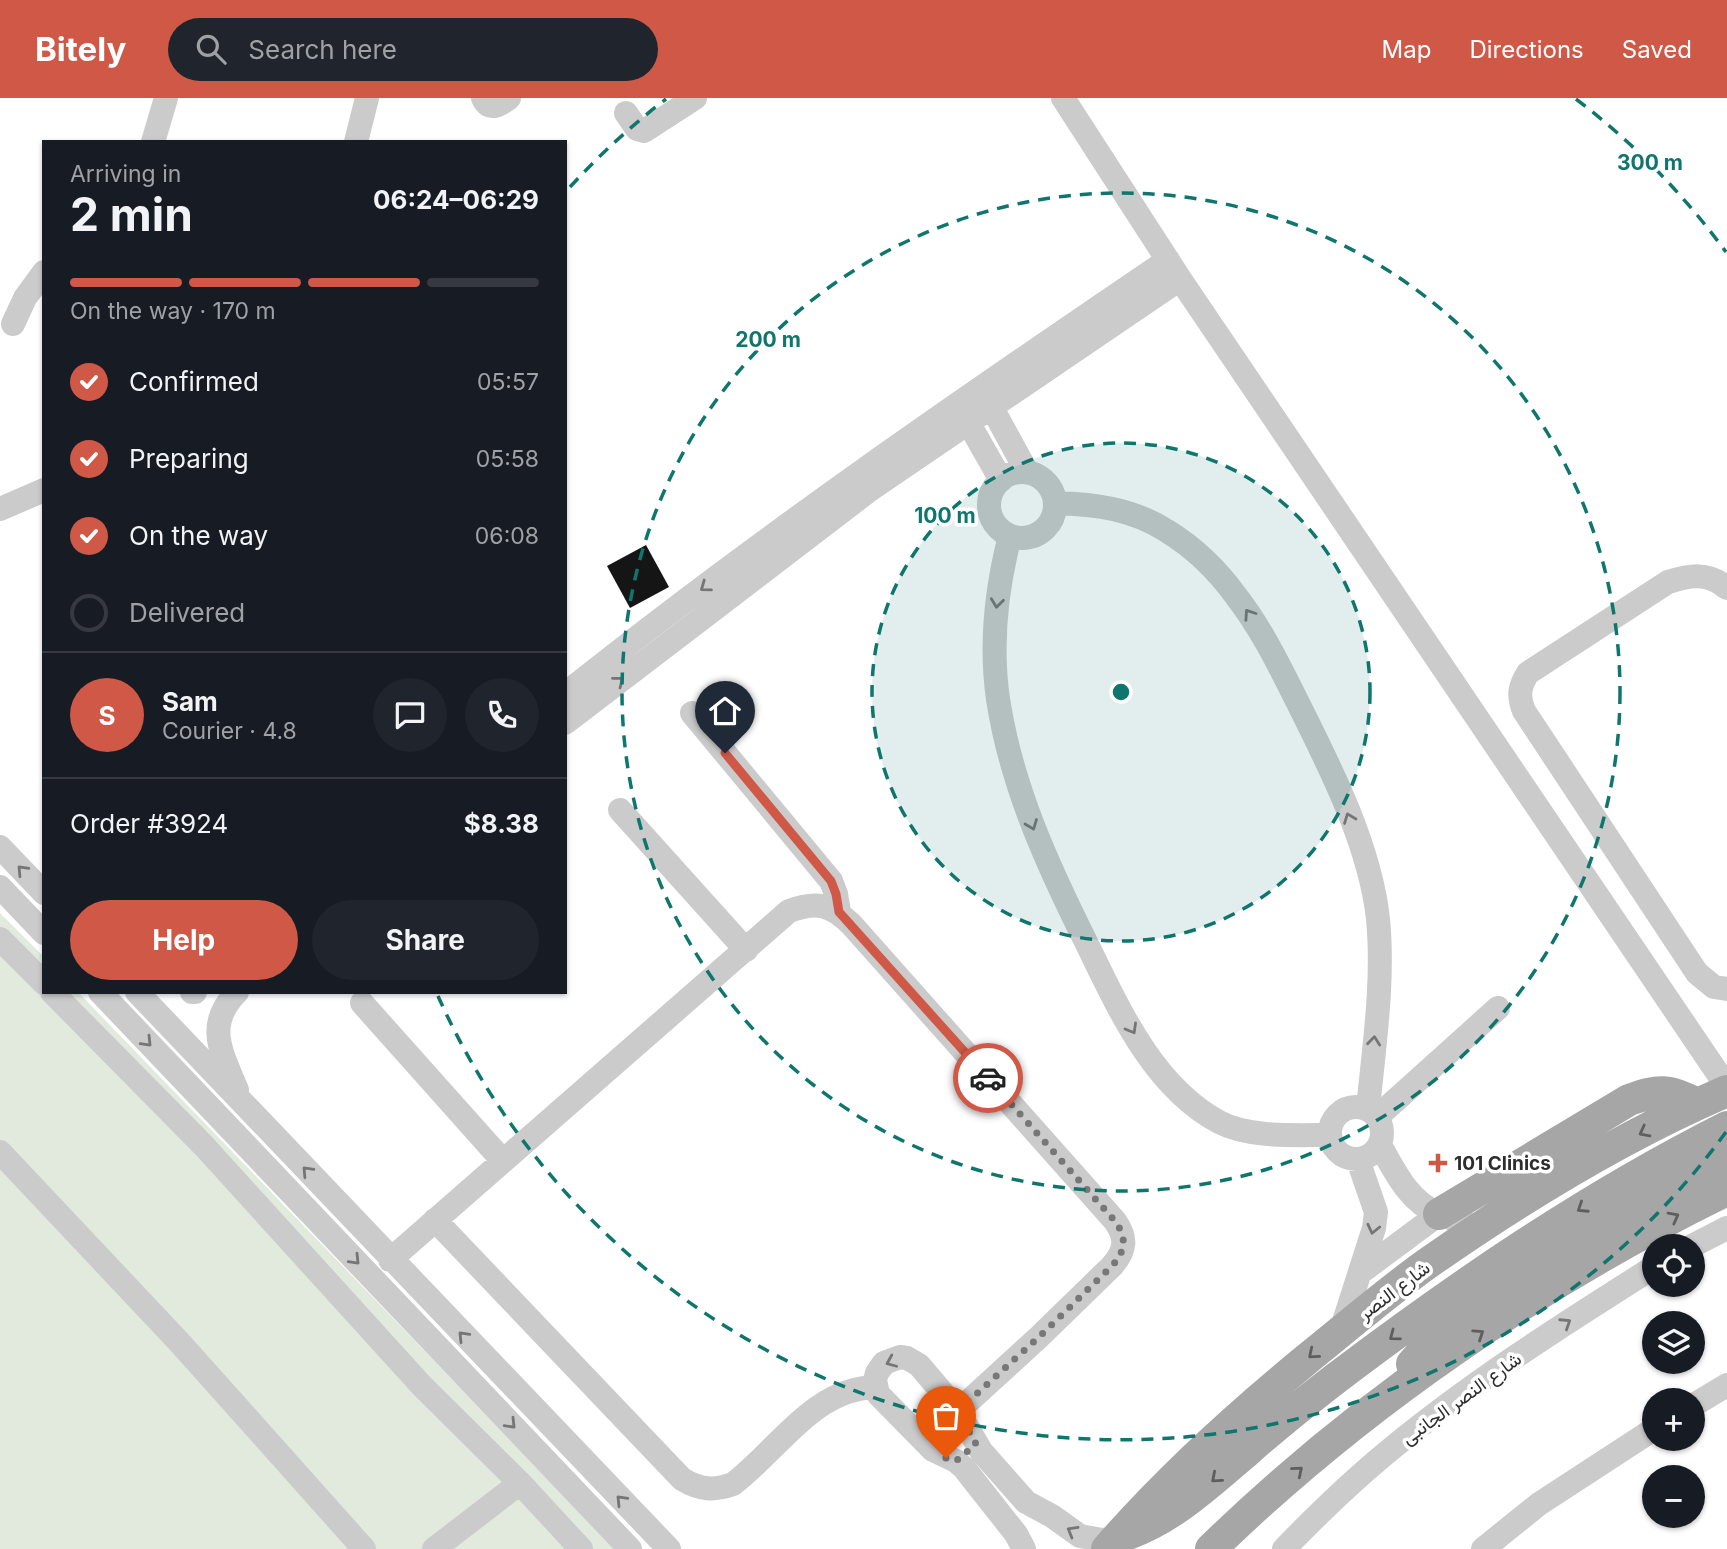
<!DOCTYPE html>
<meta charset="utf-8">
<style>
body{margin:0;font-family:Inter,Vazirmatn,sans-serif;background:#20242c;color:#f1f3f6;height:100vh;display:flex;flex-direction:column;font-size:26px;white-space:nowrap}
*{box-sizing:border-box;margin:0}
p{font-size:23px;color:#9ea1a6}
.icon{flex:none;width:38px;height:38px;fill:none;stroke:currentColor;stroke-width:2;stroke-linecap:round;stroke-linejoin:round}
.map{position:relative;flex:1;overflow:hidden}
.drawer{position:absolute;left:42px;top:42px;width:525px;height:854px;display:flex;flex-direction:column;background:#171b24;border-radius:0px;box-shadow:0 2px 5px #0004}
.drawer>*{flex:none}
.fabs{position:absolute;left:1642px;top:1136px;display:grid;gap:14px}
.fabs a{display:grid;place-items:center;width:63px;height:63px;border-radius:50%;background:#171b24;box-shadow:0 2px 5px #0004;font-size:35px}
.pin{position:absolute;display:grid;place-items:center;width:60px;height:60px;color:#fff;margin:-72px -30px;border-radius:50% 50% 50% 0;rotate:-45deg;box-shadow:0 0 7px #0007}
.pin .icon{rotate:45deg}
.courier{position:absolute;display:grid;place-items:center;width:70px;height:70px;margin:-35px;border:5px solid #cf5946;border-radius:50%;background:#fff;color:#222;box-shadow:0 2px 9px #0007}
.headline em{font-style:normal;font-weight:700}
.headline div{display:flex;flex-direction:column-reverse}
.headline{display:flex;align-items:center;justify-content:space-between;height:119px;padding:0 28px}
h1{font-size:46px;font-weight:700;line-height:52px}
.bar{display:grid;grid-template-columns:repeat(4,1fr);gap:10px 7px;align-content:center;height:84px;padding:0 28px}
.bar i{height:9px;border-radius:5px;background:#363941}
.bar .active{background:#cf5946}
.bar p{grid-column:span 4}
.line{display:flex;align-items:center;gap:18px;padding:0 28px;border-top:2px solid #363941}
.line div{flex:1}
.round{display:grid;place-items:center;flex:none;width:74px;height:74px;border-radius:37px;background:#20242c}
ol{padding:0 28px;list-style:none}
li{display:flex;align-items:center;gap:21px;height:77px}
li p{margin-inline-start:auto}
li .icon{padding:7px;border-radius:50%;background:#cf5946;color:#fff;stroke-width:4}
li:last-child{color:#9ea1a6}
li i{width:38px;height:38px;border:4px solid #363941;border-radius:50%}
.cta{display:flex;gap:14px;margin-top:auto;padding:14px 28px}
.cta a{flex:1;height:80px;border-radius:42px;background:#cf5946;color:#fff;font-size:28px;font-weight:700;line-height:80px;text-align:center}
.cta a+a{background:#20242c;color:#f1f3f6}
header{display:flex;align-items:center;gap:42px;box-sizing:border-box;height:98px;padding:0 35px;background:#cf5946;color:#fff}
header strong{font-size:33px}
nav{display:flex;gap:38px;margin-inline-start:auto;font-size:24px}
.search{width:490px;height:63px;background:#20242c;display:flex;align-items:center;gap:18px;box-sizing:border-box;padding:0 24px;border-radius:38px;color:#9ea1a6;font-size:26px}
.map>svg:first-child{display:block}
.green{fill:#e2eade}
.building{fill:#151515}
.lines{fill:none;stroke-linecap:round;stroke-linejoin:round}
.minor{stroke:#cbcbcb;stroke-width:24}
.major{stroke:#a6a6a6;stroke-width:32}
.oneway{stroke:#757575}
.oneway2{stroke:#5e5e5e}
.done{stroke:#777;stroke-width:7;stroke-dasharray:0 12.6}
.route{stroke:#cf5946;stroke-width:9}
.ring{fill:none;stroke:#0f766e;stroke-width:3.5;stroke-dasharray:12 9}
.poi-dot{fill:#cf5946;stroke:#fff;stroke-width:2.5}
.labels{text-anchor:middle;stroke-width:7;stroke-linejoin:round;paint-order:stroke}
.poi-label{font-size:19px;font-weight:bold;fill:#2e2e2e;stroke:#fff;text-anchor:start}
.street-label{font-size:19px;fill:#2e2e2e;stroke:#fff}
.centre{fill:#0f766e;stroke:#fff;stroke-width:3.5}
.ring-label{font-size:21px;text-anchor:middle;font-weight:bold;fill:#0f766e;stroke:#fff;stroke-width:7;stroke-linejoin:round;paint-order:stroke}
</style>
<header>
<strong>Bitely</strong>
<div class="search"><svg class="icon" aria-label="search" viewBox="0 0 24 24"><circle cx="10" cy="10" r="6"/><path d="M15 15l6 6"/></svg>Search here</div>
<nav><a>Map</a><a>Directions</a><a>Saved</a></nav>
</header>
<div class="map">
<svg width="1727" height="1451" viewBox="0 0 1727 1451">
<rect width="100%" height="100%" fill="#fff"/>
<path class="green" d="M0 815 44 859V894H78L616 1451H0Z"/>
<path class="building" d="M646 447 669 489 630 510 607 468Z"/>
<g class="lines">
<path class="minor" d="M483 0C489 14 500 7 509 0
M1063 0 1180 181 1727 989
M626 15 637 31 644 33 695 0
M153 44 166 0
M356 44 367 0
M13 226 25 200 44 174
M991 308 1027 374
M968 324 1001 382
M989 407a33 33 0 1 1 66 0a33 33 0 1 1-66 0Z
M1055 405C1095 406 1133 411 1167 433 1193 449 1218 473 1236 498 1261 530 1279 567 1297 603 1330 669 1370 747 1378 821 1384 884 1374 948 1368 1011
M0 411 44 392
M1010 438C996 492 990 545 998 601 1011 687 1047 766 1086 844 1118 909 1152 988 1219 1024 1249 1040 1296 1037 1329 1037
M1727 490C1708 474 1691 477 1668 484L1528 575C1519 589 1518 598 1524 613L1697 875 1714 889 1727 891
M565 596C759 441 963 301 1168 162
M692 615 831 783 836 796 839 814
M565 625 871 391 1180 181
M620 712 746 852
M0 749 44 795
M0 789 44 835
M0 841 44 885
M52 894 204 1048 422 1288 520 1385 581 1451
M100 894 630 1451
M137 894 669 1451
M192 894H195
M362 905 503 1063
M237 992C222 955 204 927 237 894
M1330 1035a26 26 0 1 1 52 0a26 26 0 1 1-52 0Z
M1377 1019 1498 910
M1380 1047C1395 1074 1409 1104 1439 1116 1453 1122 1467 1125 1481 1130
M0 1054 180 1245 364 1451
M435 1122 682 1381C700 1392 714 1393 733 1386 779 1351 813 1291 875 1289
M1692 1148 1727 1130
M390 1162 789 813C817 803 830 806 851 826L1115 1123C1127 1140 1126 1152 1112 1168L1039 1239 958 1313
M1361 1174 1439 1116
M1341 1233 1374 1130 1376 1114 1358 1062
M1692 1308 1727 1287
M434 1451 520 1385
M1024 1451 1016 1436 964 1370 956 1363 933 1352 878 1296 875 1282 877 1275 884 1265 900 1259 907 1260 919 1267 958 1313 981 1353 1026 1404 1052 1418 1080 1438 1102 1442 1116 1441
M1284 1451C1316 1418 1350 1385 1385 1356 1469 1286 1562 1227 1654 1169
M1483 1451 1539 1406 1654 1331"/>
<path class="major" d="M1439 1116 1629 1002C1660 991 1667 991 1698 1006
M1412 1266C1456 1215 1512 1182 1569 1148 1621 1117 1673 1087 1727 1060
M1128 1436C1174 1419 1208 1386 1245 1355 1274 1329 1304 1305 1335 1281 1459 1187 1588 1099 1727 1029
M1107 1451C1168 1381 1235 1320 1307 1261 1347 1229 1386 1195 1428 1165 1521 1100 1622 1038 1727 993
M1211 1451C1361 1305 1539 1184 1727 1092"/>
</g>
<defs><path id="oneway-chevron" d="M-2-3.5L2.5 0L-2 3.5" fill="none" stroke-width="1.6" stroke-linecap="round" stroke-linejoin="round" transform="scale(1.75)"/></defs>
<g class="oneway">
<use href="#oneway-chevron" transform="translate(705 489) rotate(144)"/>
<use href="#oneway-chevron" transform="translate(997 505) rotate(97)"/>
<use href="#oneway-chevron" transform="translate(1249 516) rotate(-124)"/>
<use href="#oneway-chevron" transform="translate(619 583) rotate(-38)"/>
<use href="#oneway-chevron" transform="translate(1349 720) rotate(-111)"/>
<use href="#oneway-chevron" transform="translate(1032 727) rotate(69)"/>
<use href="#oneway-chevron" transform="translate(22 772) rotate(-133)"/>
<use href="#oneway-chevron" transform="translate(1132 931) rotate(60)"/>
<use href="#oneway-chevron" transform="translate(1374 943) rotate(-84)"/>
<use href="#oneway-chevron" transform="translate(147 944) rotate(46)"/>
<use href="#oneway-chevron" transform="translate(307 1073) rotate(-133)"/>
<use href="#oneway-chevron" transform="translate(1373 1131) rotate(103)"/>
<use href="#oneway-chevron" transform="translate(355 1162) rotate(46)"/>
<use href="#oneway-chevron" transform="translate(1566 1225) rotate(-33)"/>
<use href="#oneway-chevron" transform="translate(463 1238) rotate(-134)"/>
<use href="#oneway-chevron" transform="translate(891 1264) rotate(157)"/>
<use href="#oneway-chevron" transform="translate(511 1326) rotate(46)"/>
<use href="#oneway-chevron" transform="translate(621 1402) rotate(-134)"/>
<use href="#oneway-chevron" transform="translate(1072 1433) rotate(-150)"/>
</g>
<g class="oneway2">
<use href="#oneway-chevron" transform="translate(1644 1034) rotate(152)"/>
<use href="#oneway-chevron" transform="translate(1582 1110) rotate(147)"/>
<use href="#oneway-chevron" transform="translate(1674 1119) rotate(-28)"/>
<use href="#oneway-chevron" transform="translate(1479 1236) rotate(-34)"/>
<use href="#oneway-chevron" transform="translate(1394 1238) rotate(143)"/>
<use href="#oneway-chevron" transform="translate(1313 1256) rotate(140)"/>
<use href="#oneway-chevron" transform="translate(1298 1373) rotate(-40)"/>
<use href="#oneway-chevron" transform="translate(1216 1380) rotate(139)"/>
</g>
<g class="lines">
<path class="done" d="M946 1360 956 1363 976 1346 958 1313 1039 1239 1112 1168C1126 1152 1127 1140 1115 1123L988 980"/>
<path class="route" d="M725 655 831 783 836 796 839 814 988 980"/>
</g>
<circle cx="1121" cy="594" r="249" fill="#0f766e" fill-opacity=".12"/>
<g class="ring">
<circle cx="1121" cy="594" r="249"/>
<circle cx="1121" cy="594" r="499"/>
<path d="M1726 1034A748 748 0 0 1 438 898M570 89A748 748 0 0 1 666 1M1576 1A748 748 0 0 1 1726 154"/>
</g>
<path class="poi-dot" d="M1434.5 1054.5h7v7h7v7h-7v7h-7v-7h-7v-7h7z"/>
<g class="labels">
<g class="poi-label">
<text x="1454" y="1072">101 Clinics</text>
</g>
<g class="street-label">
<text transform="translate(1394 1192) rotate(-37)" y="7">شارع النصر</text>
<text transform="translate(1461 1300) rotate(-36)" y="7">شارع النصر الجانبى</text>
</g>
</g>
<circle cx="1121" cy="594" r="10" class="centre"/>
<g class="ring-label">
<text x="1650" y="72">300 m</text>
<text x="768" y="249">200 m</text>
<text x="945" y="425">100 m</text>
</g>
</svg>
<div class="fabs">
<a><svg class="icon" aria-label="locate" viewBox="0 0 24 24"><circle cx="12" cy="12" r="6"/><path d="M12 2v4M12 18v4M2 12h4M18 12h4"/></svg></a>
<a><svg class="icon" aria-label="layers" viewBox="0 0 24 24"><path d="M12 4l9 5-9 5-9-5zM3 14l9 5 9-5"/></svg></a>
<a>+</a>
<a>−</a>
</div>
<div class="pin" style="left:946px;top:1360px;background:#ea580c"><svg class="icon" aria-label="bag" viewBox="0 0 24 24"><path d="M5 8h14l-1 12H6zM9 8a3 3 0 0 1 6 0"/></svg></div>
<div class="pin" style="left:725px;top:655px;background:#1f2937"><svg class="icon" aria-label="home" viewBox="0 0 24 24"><path d="M3 11l9-7 9 7M6 9v11h12V9"/></svg></div>
<div class="courier" style="left:988px;top:980px"><svg class="icon" aria-label="car" viewBox="0 0 24 24"><path d="M5 17H2v-5l4-1 3-4h7l3 4 3 1v5h-3M9 17h6M6 11h13"/><circle cx="7" cy="17" r="2"/><circle cx="17" cy="17" r="2"/></svg></div>
<section class="drawer">
<div class="headline"><div><h1>2 min</h1><p>Arriving in</p></div><em>06:24–06:29</em></div>
<div class="bar"><i class="active"></i><i class="active"></i><i class="active"></i><i></i><p>On the way · 170 m</p></div>
<ol>
<li><svg class="icon" aria-label="check" viewBox="0 0 24 24"><path d="M5 12l5 5 9-10"/></svg>Confirmed<p>05:57</p></li>
<li><svg class="icon" aria-label="check" viewBox="0 0 24 24"><path d="M5 12l5 5 9-10"/></svg>Preparing<p>05:58</p></li>
<li><svg class="icon" aria-label="check" viewBox="0 0 24 24"><path d="M5 12l5 5 9-10"/></svg>On the way<p>06:08</p></li>
<li><i></i>Delivered</li>
</ol>
<div class="line" style="height:126px"><b class="round" style="background:#cf5946;color:#fff">S</b><div><b>Sam</b><p>Courier · 4.8</p></div><a class="round"><svg class="icon" aria-label="chat" viewBox="0 0 24 24"><path d="M4 5h16v11H9l-5 4z"/></svg></a><a class="round"><svg class="icon" aria-label="phone" viewBox="0 0 24 24"><path d="M5 4h4l2 5-3 2q2 4 5 5l2-3 5 2v4C11 20 4 13 5 4z"/></svg></a></div>
<div class="line" style="height:91px"><div>Order #3924</div><b>$8.38</b></div>
<div class="cta"><a>Help</a><a>Share</a></div>
</section>
</div>
